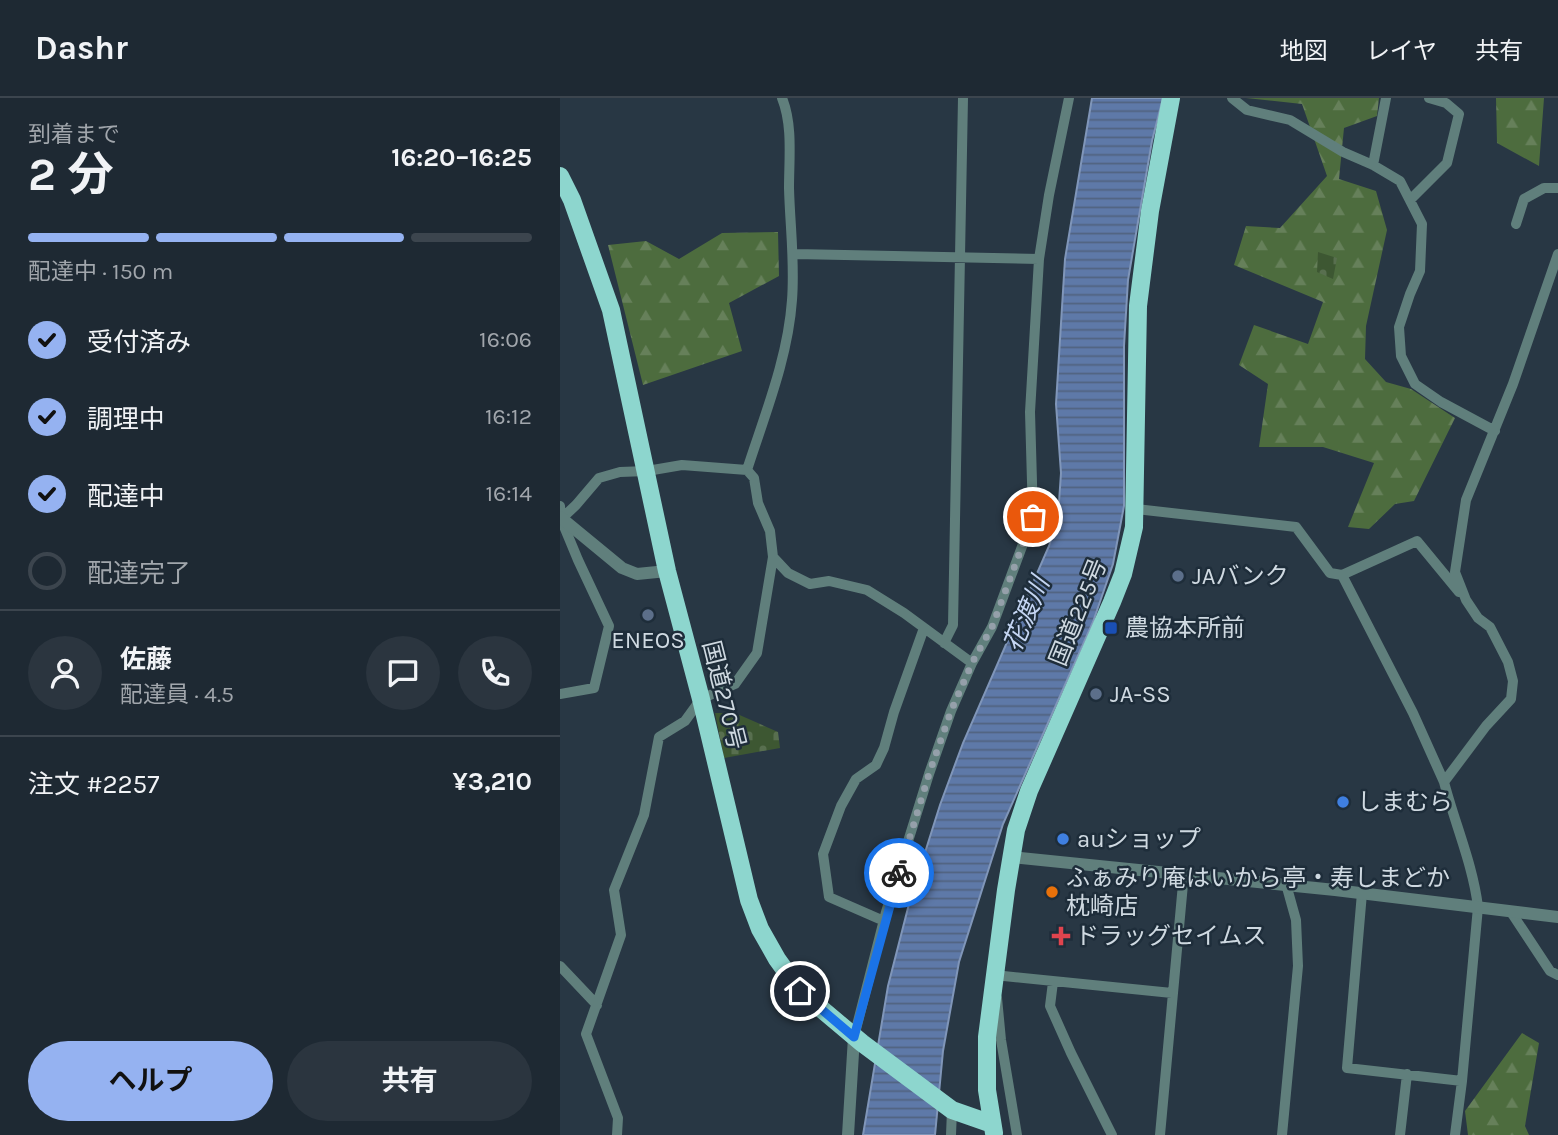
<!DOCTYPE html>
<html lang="ja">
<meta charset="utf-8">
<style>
body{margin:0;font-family:Karla,"Noto Sans JP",sans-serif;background:#2b353f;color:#f1f3f6;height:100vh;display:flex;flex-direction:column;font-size:26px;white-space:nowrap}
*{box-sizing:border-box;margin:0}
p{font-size:23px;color:#a1a6ac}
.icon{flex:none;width:38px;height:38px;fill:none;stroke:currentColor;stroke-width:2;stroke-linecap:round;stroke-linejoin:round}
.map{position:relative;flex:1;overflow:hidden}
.side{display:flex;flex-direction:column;background:#1e2933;width:560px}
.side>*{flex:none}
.pin{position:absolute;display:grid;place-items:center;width:60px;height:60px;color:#fff;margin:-30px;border:4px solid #fff;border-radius:50%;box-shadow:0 2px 7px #0007}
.courier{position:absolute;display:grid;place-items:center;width:70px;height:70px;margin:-35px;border:5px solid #1a73e8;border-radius:50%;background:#fff;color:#222;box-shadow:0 2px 9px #0007}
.head em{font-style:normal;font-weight:700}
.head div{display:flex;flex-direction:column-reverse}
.head{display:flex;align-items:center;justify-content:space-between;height:119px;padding:0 28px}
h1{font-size:46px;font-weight:700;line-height:52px}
.bar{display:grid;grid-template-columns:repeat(4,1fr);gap:10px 7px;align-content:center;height:84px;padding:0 28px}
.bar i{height:9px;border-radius:5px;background:#3c454e}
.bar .current{background:#95b2f1}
.bar p{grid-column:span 4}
.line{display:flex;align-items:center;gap:18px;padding:0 28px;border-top:2px solid #3c454e}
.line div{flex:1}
.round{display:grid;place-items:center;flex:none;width:74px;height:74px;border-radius:37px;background:#2b353f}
ol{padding:0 28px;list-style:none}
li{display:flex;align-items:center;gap:21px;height:77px}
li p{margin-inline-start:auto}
li .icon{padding:7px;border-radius:50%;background:#95b2f1;color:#111;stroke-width:4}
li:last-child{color:#a1a6ac}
li i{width:38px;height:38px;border:4px solid #3c454e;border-radius:50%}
.cta{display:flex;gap:14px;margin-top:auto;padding:14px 28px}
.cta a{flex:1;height:80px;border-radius:42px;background:#95b2f1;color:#111;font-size:28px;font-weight:700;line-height:80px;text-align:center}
.cta a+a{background:#2b353f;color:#f1f3f6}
header{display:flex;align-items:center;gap:42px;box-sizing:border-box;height:98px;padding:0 35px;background:#1e2933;border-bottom:2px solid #3c454e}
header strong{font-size:33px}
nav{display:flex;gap:38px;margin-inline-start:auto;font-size:24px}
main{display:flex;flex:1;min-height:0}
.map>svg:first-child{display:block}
.forest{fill:url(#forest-firs)}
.cemetery{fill:url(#cemetery-stones)}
.water{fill:url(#water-rules);stroke:#8096b9;stroke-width:2}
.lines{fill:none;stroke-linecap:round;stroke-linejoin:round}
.minor{stroke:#607f7c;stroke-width:10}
.tertiary{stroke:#607f7c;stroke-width:12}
.trunk{stroke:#8dd6ce;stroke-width:18}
.done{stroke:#95a0aa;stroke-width:7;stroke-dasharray:0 12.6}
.route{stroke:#1a73e8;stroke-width:9}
.service-dot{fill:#5c6f8a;stroke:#1e2d3a;stroke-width:2.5}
.transit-dot{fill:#1a4fb4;stroke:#1e2d3a;stroke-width:2.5}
.shop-dot{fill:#3f7fe0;stroke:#1e2d3a;stroke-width:2.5}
.food-dot{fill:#e8710a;stroke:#1e2d3a;stroke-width:2.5}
.health-dot{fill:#e0444e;stroke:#1e2d3a;stroke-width:2.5}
.labels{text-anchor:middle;stroke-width:5;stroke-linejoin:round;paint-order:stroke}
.poi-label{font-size:24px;fill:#cfd9e1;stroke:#1e2d3a;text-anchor:start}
.street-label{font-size:24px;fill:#cfd9e1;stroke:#1e2d3a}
.water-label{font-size:26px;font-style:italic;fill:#c4d5f2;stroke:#1e2d3a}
</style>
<header>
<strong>Dashr</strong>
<nav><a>地図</a><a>レイヤ</a><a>共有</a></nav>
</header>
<main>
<section class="side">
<div class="head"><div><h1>2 分</h1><p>到着まで</p></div><em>16:20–16:25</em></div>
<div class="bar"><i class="current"></i><i class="current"></i><i class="current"></i><i></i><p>配達中 · 150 m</p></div>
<ol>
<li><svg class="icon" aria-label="check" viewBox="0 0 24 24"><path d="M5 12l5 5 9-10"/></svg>受付済み<p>16:06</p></li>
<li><svg class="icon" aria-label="check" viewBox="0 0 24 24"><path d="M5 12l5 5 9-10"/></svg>調理中<p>16:12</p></li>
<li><svg class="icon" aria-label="check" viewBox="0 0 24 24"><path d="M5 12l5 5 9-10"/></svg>配達中<p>16:14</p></li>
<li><i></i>配達完了</li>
</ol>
<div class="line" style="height:126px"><a class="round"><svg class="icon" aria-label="person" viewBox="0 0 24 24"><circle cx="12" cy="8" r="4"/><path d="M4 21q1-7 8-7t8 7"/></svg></a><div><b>佐藤</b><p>配達員 · 4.5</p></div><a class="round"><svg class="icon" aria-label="chat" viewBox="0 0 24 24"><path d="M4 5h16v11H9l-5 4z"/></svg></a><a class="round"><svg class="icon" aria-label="phone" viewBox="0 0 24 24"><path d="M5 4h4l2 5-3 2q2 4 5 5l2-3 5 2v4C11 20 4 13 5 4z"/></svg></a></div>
<div class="line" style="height:91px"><div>注文 #2257</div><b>¥3,210</b></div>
<div class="cta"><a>ヘルプ</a><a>共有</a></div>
</section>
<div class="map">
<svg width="998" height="1037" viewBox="0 0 998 1037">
<defs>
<pattern id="forest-firs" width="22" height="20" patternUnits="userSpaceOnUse" patternTransform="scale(1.75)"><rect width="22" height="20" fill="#4d6c3e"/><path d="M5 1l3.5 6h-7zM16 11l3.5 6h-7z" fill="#66805a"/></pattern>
<pattern id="cemetery-stones" width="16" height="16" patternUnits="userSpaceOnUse" patternTransform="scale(1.75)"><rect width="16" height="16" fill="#3d5732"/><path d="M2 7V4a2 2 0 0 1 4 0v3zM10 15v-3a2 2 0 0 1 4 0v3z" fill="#586f4f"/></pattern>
<pattern id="water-rules" width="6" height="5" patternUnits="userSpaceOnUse" patternTransform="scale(1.75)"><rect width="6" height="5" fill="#5e79a8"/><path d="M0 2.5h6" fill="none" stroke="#516380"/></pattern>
</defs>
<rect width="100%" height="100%" fill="#283744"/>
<path class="forest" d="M686 0H819L817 18 784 30 779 81 816 93 827 132 806 228 805 261 826 284 851 291 895 320 854 403 835 406 809 431 788 429 814 365 763 349H699L708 286 679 267 694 227 748 246 763 204 674 167 686 128 720 130 767 78 742 6Z
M936 0H984L979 68 937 45Z
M218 134 219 178 169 205 182 253 83 287 48 147 86 143 119 161 162 135Z
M962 935 979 945 965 1028 969 1037H908L905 1013Z"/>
<path class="cemetery" d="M758 154 777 160 773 181 757 174Z
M155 615H175L218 634 220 650 164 660Z"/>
<path class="water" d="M532 0H603L592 43 568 182 564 248V408L553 466 533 524 443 726 399 864 383 953 375 1037H303L328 888 350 802 380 707 403 645 489 448 498 419 501 375 496 306 505 161Z"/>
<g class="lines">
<path class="minor" d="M672 0 687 12 730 22 783 54 813 67 840 83 862 126 860 173 850 196 839 229 841 258 855 286 881 304 935 333
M813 67 826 0
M850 102 887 65 899 16 886 5 869 0
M956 126 964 101 984 90H998
M235 156 479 161
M187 372C205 316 228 260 232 202 235 164 230 128 229 90 229 61 233 27 222 0
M0 408 1 421 18 462 49 528 34 590 0 596
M576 411 736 429 770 475 782 477 857 443 899 494
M0 422 16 407 39 380 60 374 87 373 122 367 187 372 194 380 198 405 210 433 213 459 228 475 250 486 269 483 307 492 344 515 412 565
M782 477 853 615 884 684
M384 545 393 527 403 0
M802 795 787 970 902 983
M951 814 990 873 998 877
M324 823 269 799 263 756 281 708 296 681 316 667 324 650 334 614 364 530
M0 868 37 907
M434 881V877L612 895
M493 884 490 908 511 955 552 1037
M437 900 441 942 457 1037
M294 939 326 814 369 676 391 613 412 565 432 529 473 419 470 314 479 161 489 97 509 0
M57 1037 58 1020 26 936 61 837 54 792 84 717 99 639 125 623 141 601 175 586 197 555 213 459
M391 1037 392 1012
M600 1037 624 775
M722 1037 738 868 736 822 726 786
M840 1037 847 976
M895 1037 902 983 918 809C913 767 895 726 884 684L926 628 951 601 953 583 948 564 930 529 918 520 906 502 895 474 906 402 953 286 998 156"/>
<path class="tertiary" d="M0 419 62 470 77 476 107 473
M451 759 775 792 998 819
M288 1037 294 939"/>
<path class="trunk" d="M0 78 12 102 51 212 107 473 141 601 189 802 200 831 217 861 240 893 302 945 392 1012 432 1026
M434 1035 427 992V939L446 792 456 732 469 693 552 504 563 476 574 429 578 208 590 113 611 0"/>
</g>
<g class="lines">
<path class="done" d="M339 775 369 676 391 613 412 565 432 529 473 419"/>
<path class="route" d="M240 893 294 939 339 775"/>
</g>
<g class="service-dot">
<circle cx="618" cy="478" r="7"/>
<circle cx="88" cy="517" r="7"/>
<circle cx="536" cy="596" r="7"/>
</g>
<rect class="transit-dot" x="544" y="523" width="14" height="14" rx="3.5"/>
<g class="shop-dot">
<circle cx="783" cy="704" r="7"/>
<circle cx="503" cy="741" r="7"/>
</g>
<circle class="food-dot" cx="492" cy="794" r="7"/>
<path class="health-dot" d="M497.5 827.5h7v7h7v7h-7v7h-7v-7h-7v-7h7z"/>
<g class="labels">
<g class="poi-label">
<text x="632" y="486">JAバンク</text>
<text x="565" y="538">農協本所前</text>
<text x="88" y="550" text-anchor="middle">ENEOS</text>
<text x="550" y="604">JA-SS</text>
<text x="797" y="712">しまむら</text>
<text x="517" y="749">auショップ</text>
<text x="506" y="788">ふぁみり庵はいから亭・寿しまどか<tspan x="506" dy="28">枕崎店</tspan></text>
<text x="515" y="846">ドラッグセイムス</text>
</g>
<g class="street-label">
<text transform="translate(518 514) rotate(-68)" y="8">国道225号</text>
<text transform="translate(164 597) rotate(76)" y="8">国道270号</text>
</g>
<g class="water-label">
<text transform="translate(466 516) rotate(-67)" y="9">花渡川</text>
</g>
</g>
</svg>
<div class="pin" style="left:473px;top:419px;background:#ea580c"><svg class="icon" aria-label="bag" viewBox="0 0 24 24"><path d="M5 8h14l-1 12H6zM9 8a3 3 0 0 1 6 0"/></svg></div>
<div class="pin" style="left:240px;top:893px;background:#1f2937"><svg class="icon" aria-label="home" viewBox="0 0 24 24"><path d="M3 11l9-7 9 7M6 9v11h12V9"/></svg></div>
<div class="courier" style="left:339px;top:775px"><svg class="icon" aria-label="bike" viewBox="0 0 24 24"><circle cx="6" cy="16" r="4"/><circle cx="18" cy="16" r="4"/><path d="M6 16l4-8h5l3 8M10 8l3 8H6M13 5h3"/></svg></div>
</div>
</main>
